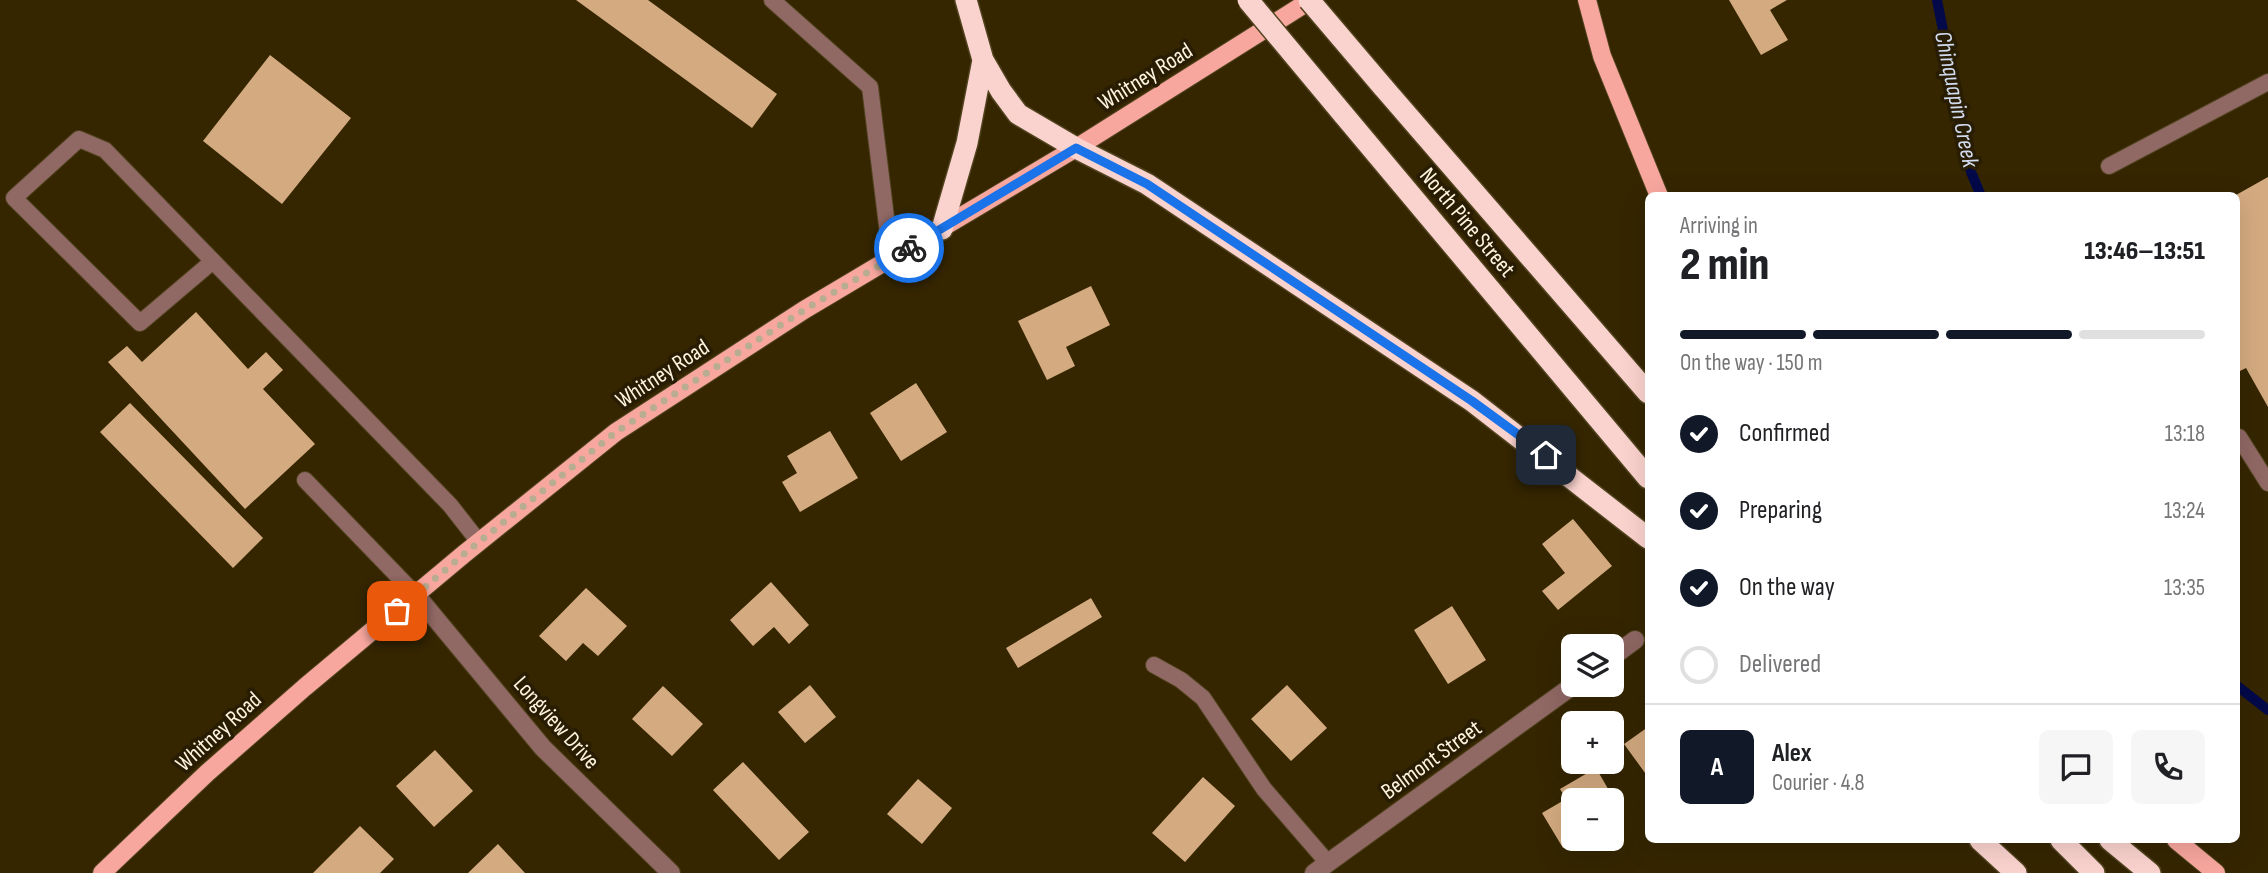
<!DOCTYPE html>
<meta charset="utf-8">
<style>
body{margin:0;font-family:"Sofia Sans Condensed",sans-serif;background:#f6f6f6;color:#202124;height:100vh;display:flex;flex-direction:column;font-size:26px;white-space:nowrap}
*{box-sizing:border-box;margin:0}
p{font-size:23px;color:#757577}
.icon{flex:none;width:38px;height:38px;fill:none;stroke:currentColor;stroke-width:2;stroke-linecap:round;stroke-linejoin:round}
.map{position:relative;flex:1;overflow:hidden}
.panel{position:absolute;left:1645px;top:192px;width:595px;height:651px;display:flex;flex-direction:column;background:#fff;border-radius:10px;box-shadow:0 7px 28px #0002}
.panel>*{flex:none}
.fabs{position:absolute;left:1561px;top:634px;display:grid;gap:14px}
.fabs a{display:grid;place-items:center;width:63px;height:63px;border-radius:10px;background:#fff;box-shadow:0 7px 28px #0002;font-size:35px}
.pin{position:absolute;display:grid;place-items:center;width:60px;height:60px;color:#fff;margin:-30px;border-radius:14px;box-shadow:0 4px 10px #0006}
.courier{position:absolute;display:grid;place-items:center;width:70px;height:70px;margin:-35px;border:5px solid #1a73e8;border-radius:50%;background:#fff;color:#222;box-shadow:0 2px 9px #0007}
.head em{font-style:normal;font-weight:800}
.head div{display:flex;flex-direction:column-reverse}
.head{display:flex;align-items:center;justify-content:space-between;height:119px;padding:0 35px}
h1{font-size:46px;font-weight:800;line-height:52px}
.bar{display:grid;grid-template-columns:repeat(4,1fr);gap:10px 7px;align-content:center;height:84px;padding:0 35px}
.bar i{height:9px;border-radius:5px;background:#e0e0e0}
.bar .selected{background:#111827}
.bar p{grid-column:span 4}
.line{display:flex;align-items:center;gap:18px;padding:0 35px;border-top:2px solid #e0e0e0}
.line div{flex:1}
.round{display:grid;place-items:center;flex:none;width:74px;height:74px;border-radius:10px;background:#f6f6f6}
ol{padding:0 35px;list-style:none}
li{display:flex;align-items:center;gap:21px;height:77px}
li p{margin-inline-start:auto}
li .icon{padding:7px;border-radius:50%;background:#111827;color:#fff;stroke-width:4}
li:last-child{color:#757577}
li i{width:38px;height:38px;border:4px solid #e0e0e0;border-radius:50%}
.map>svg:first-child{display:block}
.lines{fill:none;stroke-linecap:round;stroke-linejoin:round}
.stream{stroke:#030949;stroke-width:10}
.building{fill:#d4ab81}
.lane-casing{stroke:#51431f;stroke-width:18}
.street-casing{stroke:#51431f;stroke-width:20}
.primary-casing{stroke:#51431f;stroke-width:20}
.highway-casing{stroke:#51431f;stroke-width:24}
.lane{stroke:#906864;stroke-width:16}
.street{stroke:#906864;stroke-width:18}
.primary{stroke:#f8a79e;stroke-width:18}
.highway{stroke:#fbd3ce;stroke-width:21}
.highway-bridge-casing{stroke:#51431f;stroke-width:24;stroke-linecap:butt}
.highway-bridge{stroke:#fbd3ce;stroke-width:21}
.done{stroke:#b8ac91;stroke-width:7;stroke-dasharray:0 12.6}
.route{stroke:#1a73e8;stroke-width:9}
.labels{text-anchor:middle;stroke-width:7;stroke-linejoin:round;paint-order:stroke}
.street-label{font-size:23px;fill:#fef4df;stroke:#281d03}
.water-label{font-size:24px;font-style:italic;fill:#d2dbef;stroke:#281d03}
</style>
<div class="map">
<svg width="2268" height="873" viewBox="0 0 2268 873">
<rect width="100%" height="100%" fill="#352600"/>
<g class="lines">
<path class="stream" d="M1937 0 1971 172 1981 196
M2236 685 2268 710"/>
</g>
<path class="building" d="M576 0H648L777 94 752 128Z
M1729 0H1787L1770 10 1788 40 1761 55Z
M270 55 351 118 282 204 203 141Z
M2268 177V407L2246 368 2236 373V195Z
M1091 286 1110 325 1066 347 1075 366 1047 380 1018 321Z
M196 312 248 369 266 352 283 370 263 389 315 444 245 509 108 362 127 346 142 362Z
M916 383 947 432 901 461 870 413Z
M130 403 263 538 233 568 100 432Z
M830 431 858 478 800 512 782 482 797 473 787 456Z
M1573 519 1612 566 1558 610 1542 591 1565 573 1542 544Z
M771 582 809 625 789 644 774 627 753 646 730 620Z
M586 588 627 626 598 656 583 643 566 661 539 636Z
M1091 598 1102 617 1018 668 1006 648Z
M1452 606 1486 660 1448 684 1414 630Z
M810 685 836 717 805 743 778 712Z
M1287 685 1327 728 1291 761 1251 719Z
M663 686 703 724 672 756 632 719Z
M1648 727V777L1624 744Z
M435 750 473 791 434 827 396 786Z
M743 762 809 832 779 860 713 790Z
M1596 768 1622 813 1612 819V800H1573V838H1580L1563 848 1542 813 1566 799 1560 789Z
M1203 777 1235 806 1185 862 1152 833Z
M918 779 952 808 922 844 887 814Z
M360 826 394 859 380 873H313Z
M498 844 525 873H468Z"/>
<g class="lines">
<defs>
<path id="lane" d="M772 0 870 87 891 258
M2109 166 2268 82
M213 261 140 323 14 198 79 139 105 150 450 505 479 542
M2239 437 2268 483
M305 480 416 595
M1154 665 1181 680 1203 698 1264 789 1328 863"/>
<path id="street" d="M416 595 543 748 671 873
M1612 657 1635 640
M1314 873 1575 684"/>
<path id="primary" d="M1587 0 1602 56 1659 196
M2176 840 2216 873
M102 873 207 773 305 687 464 554 616 432 804 310 1076 148 1311 0"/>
<path id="highway" d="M966 0 983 60 1001 91 1018 114 1076 148 1147 184 1472 401 1648 538
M1383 87 1648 393
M1343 114 1648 478
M942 229 967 143 983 60
M1980 840 2016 873
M2061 840 2094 873
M2110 840 2150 873"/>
</defs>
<use href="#lane" class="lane-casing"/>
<use href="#street" class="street-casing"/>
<use href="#primary" class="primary-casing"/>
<use href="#highway" class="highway-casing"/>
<use href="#lane" class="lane"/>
<use href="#street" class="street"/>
<use href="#primary" class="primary"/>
<use href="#highway" class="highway"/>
<defs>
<path id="highway-bridge" d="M1248 0 1343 114
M1309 0 1383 87"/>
</defs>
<use href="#highway-bridge" class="highway-bridge-casing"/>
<use href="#highway-bridge" class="highway-bridge"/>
</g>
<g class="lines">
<path class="done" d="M397 611 464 554 616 432 804 310 909 248"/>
<path class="route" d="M909 248 1076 148 1147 184 1472 401 1546 455"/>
</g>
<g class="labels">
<g class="street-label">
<text transform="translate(1145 76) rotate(-32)" y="8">Whitney Road</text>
<text transform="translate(1468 222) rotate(50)" y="8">North Pine Street</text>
<text transform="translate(662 373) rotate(-33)" y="8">Whitney Road</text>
<text transform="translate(557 722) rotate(48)" y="8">Longview Drive</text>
<text transform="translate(218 731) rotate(-42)" y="8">Whitney Road</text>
<text transform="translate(1431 759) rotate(-36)" y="8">Belmont Street</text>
</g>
<g class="water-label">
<text transform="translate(1957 99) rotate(78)" y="8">Chinquapin Creek</text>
</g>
</g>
</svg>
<div class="fabs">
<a><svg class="icon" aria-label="layers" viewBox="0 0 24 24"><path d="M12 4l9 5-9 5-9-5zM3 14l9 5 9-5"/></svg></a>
<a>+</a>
<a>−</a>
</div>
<div class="pin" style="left:397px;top:611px;background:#ea580c"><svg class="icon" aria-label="bag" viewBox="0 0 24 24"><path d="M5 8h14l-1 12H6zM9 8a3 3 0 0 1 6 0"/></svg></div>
<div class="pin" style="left:1546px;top:455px;background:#1f2937"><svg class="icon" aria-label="home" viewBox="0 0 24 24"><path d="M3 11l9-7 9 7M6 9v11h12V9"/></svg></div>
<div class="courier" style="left:909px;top:248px"><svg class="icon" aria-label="bike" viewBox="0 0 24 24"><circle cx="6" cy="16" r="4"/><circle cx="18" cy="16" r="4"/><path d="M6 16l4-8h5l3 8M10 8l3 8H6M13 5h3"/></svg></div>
<section class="panel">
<div class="head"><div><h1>2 min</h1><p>Arriving in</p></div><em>13:46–13:51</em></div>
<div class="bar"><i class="selected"></i><i class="selected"></i><i class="selected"></i><i></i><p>On the way · 150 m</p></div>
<ol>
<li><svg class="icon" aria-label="check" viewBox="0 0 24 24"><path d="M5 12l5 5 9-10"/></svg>Confirmed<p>13:18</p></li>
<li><svg class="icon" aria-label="check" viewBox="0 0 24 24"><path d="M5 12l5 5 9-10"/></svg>Preparing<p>13:24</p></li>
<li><svg class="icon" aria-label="check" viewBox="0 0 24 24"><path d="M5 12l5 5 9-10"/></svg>On the way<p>13:35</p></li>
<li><i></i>Delivered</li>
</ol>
<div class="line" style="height:126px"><b class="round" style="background:#111827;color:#fff">A</b><div><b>Alex</b><p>Courier · 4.8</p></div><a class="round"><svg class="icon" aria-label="chat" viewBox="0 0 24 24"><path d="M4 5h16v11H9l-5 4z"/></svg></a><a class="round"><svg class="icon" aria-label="phone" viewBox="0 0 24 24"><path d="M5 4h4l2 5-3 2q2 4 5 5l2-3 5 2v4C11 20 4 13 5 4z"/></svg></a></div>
</section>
</div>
